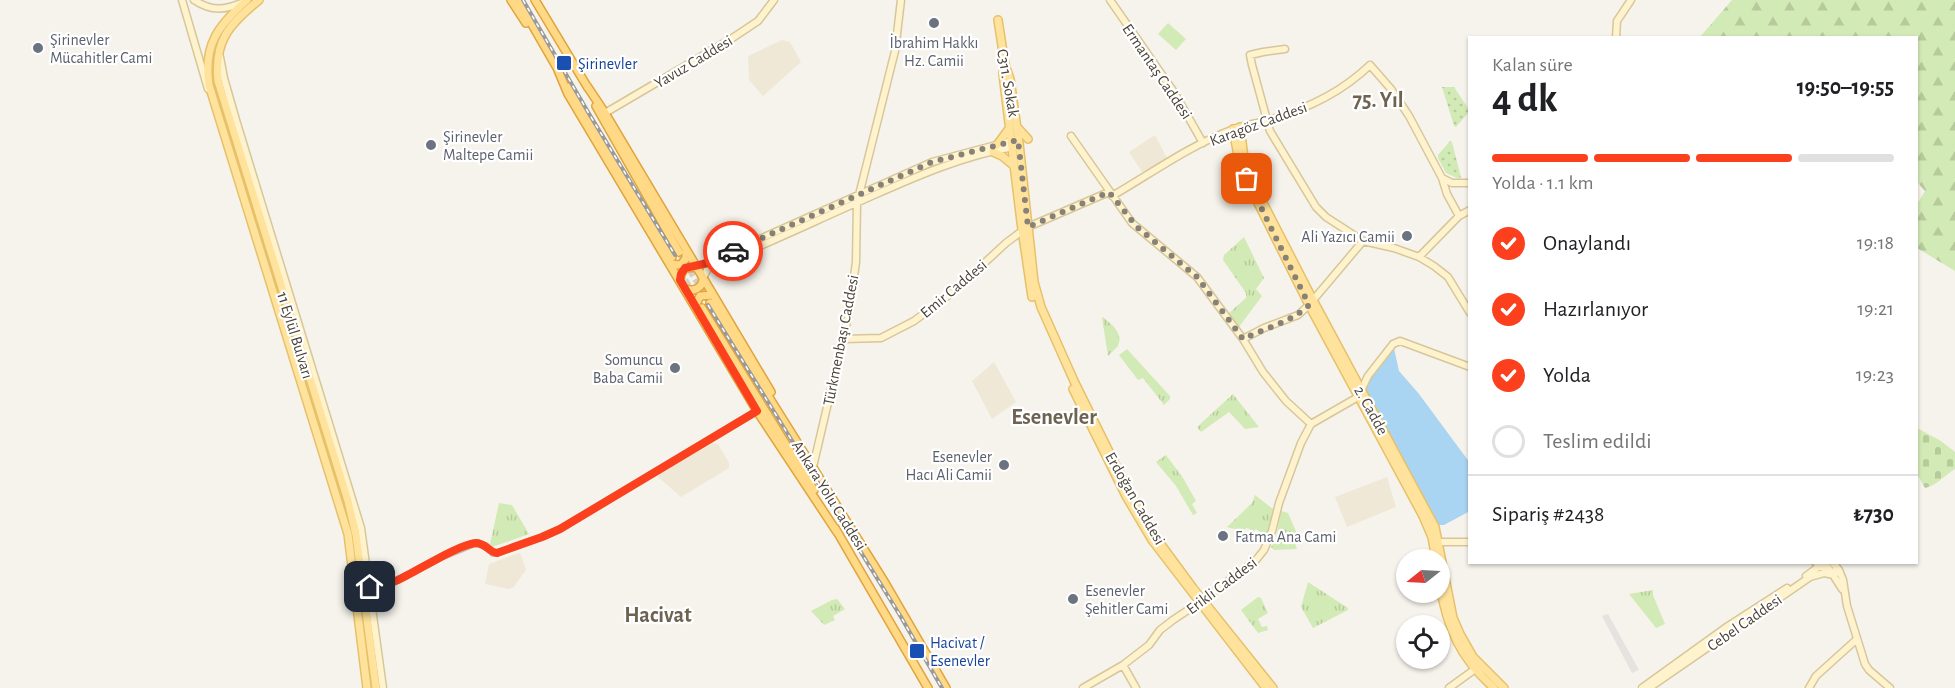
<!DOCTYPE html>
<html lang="tr">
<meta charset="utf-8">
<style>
body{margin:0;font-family:"Alegreya Sans",sans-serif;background:#f6f6f6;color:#202124;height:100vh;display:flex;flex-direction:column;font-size:22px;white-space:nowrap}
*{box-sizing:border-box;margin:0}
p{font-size:20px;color:#757577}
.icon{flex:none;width:33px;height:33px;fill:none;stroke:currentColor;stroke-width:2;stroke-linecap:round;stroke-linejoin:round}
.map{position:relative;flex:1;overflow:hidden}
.panel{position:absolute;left:1468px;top:36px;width:450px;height:528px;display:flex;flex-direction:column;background:#fff;border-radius:0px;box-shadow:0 2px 4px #0004}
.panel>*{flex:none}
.needle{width:39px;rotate:252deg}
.controls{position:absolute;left:1396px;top:549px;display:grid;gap:12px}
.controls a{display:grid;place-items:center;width:54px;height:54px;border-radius:50%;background:#fff;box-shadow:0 2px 4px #0004;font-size:30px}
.pin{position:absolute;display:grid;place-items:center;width:51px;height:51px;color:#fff;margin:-26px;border-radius:12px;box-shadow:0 3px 9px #0006}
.courier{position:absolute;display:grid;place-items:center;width:60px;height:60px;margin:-30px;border:4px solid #fc3f1d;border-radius:50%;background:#fff;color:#222;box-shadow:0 2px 8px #0007}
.overview em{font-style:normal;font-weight:700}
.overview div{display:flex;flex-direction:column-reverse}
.overview{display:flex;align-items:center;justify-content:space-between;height:102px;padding:0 24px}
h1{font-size:39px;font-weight:700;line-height:45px}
.bar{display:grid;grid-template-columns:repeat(4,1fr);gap:9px 6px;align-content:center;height:72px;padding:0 24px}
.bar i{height:8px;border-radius:4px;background:#e0e0e0}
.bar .on{background:#fc3f1d}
.bar p{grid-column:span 4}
.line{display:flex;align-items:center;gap:15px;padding:0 24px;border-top:2px solid #e0e0e0}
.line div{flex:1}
ol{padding:0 24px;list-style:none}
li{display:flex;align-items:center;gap:18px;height:66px}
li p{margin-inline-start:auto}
li .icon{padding:6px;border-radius:50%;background:#fc3f1d;color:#fff;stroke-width:4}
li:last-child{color:#757577}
li i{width:33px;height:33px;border:3px solid #e0e0e0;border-radius:50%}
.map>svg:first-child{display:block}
.education{fill:#efe8d6}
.grass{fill:url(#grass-dots)}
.forest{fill:url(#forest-firs)}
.cemetery{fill:url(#cemetery-stones)}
.park{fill:url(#park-tufts)}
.pitch{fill:#d2eab5}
.parking{fill:#e5e3e0}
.water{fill:#a9d4f2}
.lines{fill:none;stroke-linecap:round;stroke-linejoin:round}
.trunk-tunnel{stroke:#d4d0c8;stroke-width:7;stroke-dasharray:7 3.5;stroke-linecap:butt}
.tertiary-casing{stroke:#c2bbae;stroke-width:8}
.secondary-casing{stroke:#d6c79b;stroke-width:9}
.primary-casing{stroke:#e6c16a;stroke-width:10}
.trunk-casing{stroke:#e0a43c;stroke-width:10}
.tertiary{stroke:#fff;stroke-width:5}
.secondary{stroke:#fff3cd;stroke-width:6}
.primary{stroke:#ffe39c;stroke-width:7}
.trunk{stroke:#ffd985;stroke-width:7}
.rail-casing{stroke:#9a9a9a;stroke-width:4}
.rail{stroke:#fff;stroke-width:1.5;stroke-dasharray:4.5;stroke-linecap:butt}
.done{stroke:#878178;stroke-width:6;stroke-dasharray:0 10.8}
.route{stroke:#fc3f1d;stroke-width:8}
.worship-dot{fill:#6b7280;stroke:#fff;stroke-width:2}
.transit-dot{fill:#1a4fb4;stroke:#fff;stroke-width:2}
.labels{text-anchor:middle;stroke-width:4.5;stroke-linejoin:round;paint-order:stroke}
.worship-label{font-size:16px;fill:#5b616d;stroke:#fff;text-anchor:start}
.street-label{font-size:16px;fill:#4b4439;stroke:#fff}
.transit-label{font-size:16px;fill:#164399;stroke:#fff;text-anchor:start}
.district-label{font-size:22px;font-weight:bold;fill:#6e6250;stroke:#fff}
</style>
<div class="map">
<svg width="1955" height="688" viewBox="0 0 1955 688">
<defs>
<pattern id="grass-dots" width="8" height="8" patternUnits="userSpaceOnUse" patternTransform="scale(1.5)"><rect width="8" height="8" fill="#d2eab5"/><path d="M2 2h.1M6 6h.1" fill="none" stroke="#b6ca9c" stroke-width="1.8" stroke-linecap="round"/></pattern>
<pattern id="forest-firs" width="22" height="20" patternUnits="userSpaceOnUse" patternTransform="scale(1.5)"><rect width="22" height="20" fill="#d2eab5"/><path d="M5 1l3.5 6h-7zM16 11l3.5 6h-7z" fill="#b6ca9c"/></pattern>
<pattern id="cemetery-stones" width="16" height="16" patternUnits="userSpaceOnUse" patternTransform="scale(1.5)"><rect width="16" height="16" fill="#d2eab5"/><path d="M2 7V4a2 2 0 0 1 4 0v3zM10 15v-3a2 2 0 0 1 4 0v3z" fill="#b6ca9c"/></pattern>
<pattern id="park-tufts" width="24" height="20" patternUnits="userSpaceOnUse" patternTransform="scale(1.5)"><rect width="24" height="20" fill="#d2eab5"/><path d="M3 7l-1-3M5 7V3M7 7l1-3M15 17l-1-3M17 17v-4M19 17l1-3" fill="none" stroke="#b6ca9c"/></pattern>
</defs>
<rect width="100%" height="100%" fill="#f6f3ec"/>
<path class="education" d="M782 40 790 42 801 62 763 96 749 80 748 56Z
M1155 135 1168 160 1144 175 1129 152Z
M994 362 1016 402 992 419 972 381Z
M713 443 718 444 729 463V468L681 497 658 477 659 474Z
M1387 477 1396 507 1347 527 1335 497Z
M519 553 521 555 526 570 513 588 508 589 485 584 489 564Z"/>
<path class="grass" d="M1442 87H1454L1470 111 1456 127 1454 126Z
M1450 141 1452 142 1461 177 1459 179 1446 173 1438 158V155Z"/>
<path class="forest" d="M1732 0H1955V271L1917 248V204L1925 191 1917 182V38L1700 37Z"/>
<path class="cemetery" d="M1917 428 1941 441 1955 452V469C1945 475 1936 486 1925 488L1917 474Z"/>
<path class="park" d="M1244 237 1264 278 1256 289 1262 296 1239 327 1228 314 1246 298V293L1223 260 1224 255Z
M1103 317C1113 326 1123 332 1118 346L1108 356 1102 318Z
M1127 349 1170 396V399L1164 405 1143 378 1138 380 1119 355Z
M1233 394 1259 427 1245 429 1229 412 1201 432 1197 427Z
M1166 455 1183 478 1196 501 1192 504 1197 513 1193 515 1176 486 1156 462Z
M1255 495 1273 509 1267 537 1256 529 1254 531 1247 528 1242 531 1227 527 1252 503Z
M499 503 512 505 529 534 492 547 490 544Z
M1281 511 1288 513 1299 538 1294 541 1297 549 1274 550 1271 547 1276 538Z
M1308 582 1348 608V610L1313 628 1301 607Z
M1653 590V595L1665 624 1656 628 1629 594Z
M1258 597 1261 598 1268 613 1258 619 1262 627 1267 626 1268 630 1258 633 1241 610Z
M837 599 845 609 833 616 835 620 824 625 811 611 832 600Z"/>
<path class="pitch" d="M1168 23 1186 39 1176 50 1158 34Z"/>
<path class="parking" d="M1608 614 1639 670 1632 673 1602 616Z"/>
<path class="water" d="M1393 344 1399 371 1419 394 1470 463V511L1444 525H1434L1361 390Z"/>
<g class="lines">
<path class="trunk-tunnel" d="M679 252 708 299
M674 262 699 304"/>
<defs>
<path id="tertiary" d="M370 587 396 581 443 556 475 543 486 546 493 553H497L542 537 560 529 757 411"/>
<path id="secondary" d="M182 0 208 89
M194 0C212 12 225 10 244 2
M1110 0 1174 92 1203 143
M1616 38 1617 21 1631 0
M1285 49 1263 52 1250 55 1252 65 1270 131 1316 207 1326 217 1363 241 1394 248 1419 257 1434 266 1448 277 1470 313
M220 57 224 78 236 120 361 528 383 688
M605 113 731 39 758 21 774 0
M1071 136 1132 223 1197 277 1243 339 1263 372 1286 401 1311 424
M1442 178 1447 194 1459 216
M1112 196C1152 173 1190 145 1234 129 1244 125 1255 124 1265 121 1305 110 1341 93 1370 65L1391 89 1409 116 1442 178 1452 183H1470
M1028 227 1109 192
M1419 257 1459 216 1470 210
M697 267 932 162 1015 140
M703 278 708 268C763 246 817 220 872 196 917 176 965 155 1014 147
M844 339 881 338 914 321 953 292 1006 243 1022 231
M1243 339 1264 328 1298 315 1309 305 1363 241
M813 467 849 313 856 262 857 203 895 51 901 0
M1440 542H1470
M1815 562 1820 567H1828L1842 589
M1832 562 1839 570 1843 580 1847 606 1865 664 1869 670 1890 688
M1806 576 1825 562
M1123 665 1136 688
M1083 688 1123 665 1149 645 1160 630 1173 620 1203 600 1256 560 1264 550 1272 531 1279 503 1301 443 1311 424 1358 397 1368 376 1393 344 1400 341 1470 367
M1449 688 1478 667
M1642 688 1728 626 1787 588
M1649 688 1810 577 1824 573 1834 575 1836 573V565
M1809 688 1816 676 1857 639"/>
<path id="primary" d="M247 0C219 25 203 44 209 85L348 534 367 688
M259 0C229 24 214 41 218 81L348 501 356 535 376 688
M998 20 1005 65 1010 79 1019 143 1034 282 1041 307 1074 381 1130 494 1157 539 1193 588 1273 688
M1004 67 1003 74 1021 222 1032 297
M1240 127 1244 158 1259 195 1313 300 1435 527 1453 618 1460 634 1473 657 1504 688
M1018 128 1028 139
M1233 129 1239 161 1255 197 1309 305 1423 516 1432 537 1436 560
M997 145 1008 130
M993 152 1002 156 1013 165
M1073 389 1126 496 1152 540 1266 688
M1440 585C1447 628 1460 658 1494 688"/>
<path id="trunk" d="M511 0 526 23
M518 0 560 73
M535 0 588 88
M558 70 568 94 757 411 837 532
M587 86 605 113 771 392
M569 87 672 257
M596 106 679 252
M669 263 677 265 682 264 686 258V251
M680 280 681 274 685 268 697 267
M684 288C693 293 703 288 703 278
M710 303 885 583 946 688
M695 306 700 296 713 295
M702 308 814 490
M835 528 928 688"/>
</defs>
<use href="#tertiary" class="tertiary-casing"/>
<use href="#secondary" class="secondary-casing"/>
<use href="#primary" class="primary-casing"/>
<use href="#trunk" class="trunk-casing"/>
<use href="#tertiary" class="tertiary"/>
<use href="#secondary" class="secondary"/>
<use href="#primary" class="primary"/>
<use href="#trunk" class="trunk"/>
<defs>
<path id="rail" d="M523 0 588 112 675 255
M708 305 901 617 942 688"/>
</defs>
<use href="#rail" class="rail-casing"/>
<use href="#rail" class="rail"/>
</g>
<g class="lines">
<path class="done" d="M733 251 932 162 1018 140 1028 227 1109 192 1137 227 1197 277 1243 339C1265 328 1290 323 1309 305L1247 179"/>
<path class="route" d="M370 587C379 585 390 584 398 580 416 572 459 544 476 543 485 543 489 552 497 553L542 537 560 529 757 411 680 280 681 274 685 268 708 263 733 251"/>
</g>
<g class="worship-dot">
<circle cx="934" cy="23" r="6"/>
<circle cx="38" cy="48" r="6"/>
<circle cx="431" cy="145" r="6"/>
<circle cx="1407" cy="236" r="6"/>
<circle cx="675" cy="368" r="6"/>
<circle cx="1004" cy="465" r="6"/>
<circle cx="1223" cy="536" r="6"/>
<circle cx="1073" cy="599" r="6"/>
</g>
<g class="transit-dot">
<rect x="556" y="55" width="16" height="16" rx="3"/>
<rect x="909" y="643" width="16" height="16" rx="3"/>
</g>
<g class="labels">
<g class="worship-label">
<text x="50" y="45">Şirinevler<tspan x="50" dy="18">Mücahitler Cami</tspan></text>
<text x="934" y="48" text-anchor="middle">İbrahim Hakkı<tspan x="934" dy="18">Hz. Camii</tspan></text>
<text x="443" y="142">Şirinevler<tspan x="443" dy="18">Maltepe Camii</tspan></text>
<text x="1395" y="242" text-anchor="end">Ali Yazıcı Camii</text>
<text x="663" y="365" text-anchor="end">Somuncu<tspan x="663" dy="18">Baba Camii</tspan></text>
<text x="992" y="462" text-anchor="end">Esenevler<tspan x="992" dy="18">Hacı Ali Camii</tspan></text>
<text x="1235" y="542">Fatma Ana Cami</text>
<text x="1085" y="596">Esenevler<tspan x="1085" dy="18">Şehitler Cami</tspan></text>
</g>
<g class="street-label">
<text transform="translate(693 61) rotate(-31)" y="6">Yavuz Caddesi</text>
<text transform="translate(1158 71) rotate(56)" y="6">Ermantaş Caddesi</text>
<text transform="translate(1009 83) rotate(80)" y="6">C311. Sokak</text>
<text transform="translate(1258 123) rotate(-20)" y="6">Karagöz Caddesi</text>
<text transform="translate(953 288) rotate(-40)" y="6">Emir Caddesi</text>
<text transform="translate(296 335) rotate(73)" y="6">11 Eylül Bulvarı</text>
<text transform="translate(840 340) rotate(-79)" y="6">Türkmenbaşı Caddesi</text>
<text transform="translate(1372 410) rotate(61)" y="6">2. Cadde</text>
<text transform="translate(830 495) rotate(58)" y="6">Ankara Yolu Caddesi</text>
<text transform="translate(1136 498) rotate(60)" y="6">Erdoğan Caddesi</text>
<text transform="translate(1221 585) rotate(-37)" y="6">Erikli Caddesi</text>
<text transform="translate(1744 622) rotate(-35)" y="6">Cebel Caddesi</text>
</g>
<g class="transit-label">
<text x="578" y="69">Şirinevler</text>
<text x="930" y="648">Hacivat /<tspan x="930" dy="18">Esenevler</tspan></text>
</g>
<g class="district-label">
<text x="1378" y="107">75. Yıl</text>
<text x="1054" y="424">Esenevler</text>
<text x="658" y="622">Hacivat</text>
</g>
</g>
</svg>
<div class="controls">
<a><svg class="needle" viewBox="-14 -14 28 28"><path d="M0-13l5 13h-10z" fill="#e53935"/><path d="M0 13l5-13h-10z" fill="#757577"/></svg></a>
<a><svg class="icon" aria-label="locate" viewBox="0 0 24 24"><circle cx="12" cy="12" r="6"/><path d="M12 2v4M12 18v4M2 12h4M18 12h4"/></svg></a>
</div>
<div class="pin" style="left:1247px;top:179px;background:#ea580c"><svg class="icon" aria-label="bag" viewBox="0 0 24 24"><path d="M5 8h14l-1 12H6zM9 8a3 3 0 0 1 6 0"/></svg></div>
<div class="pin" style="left:370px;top:587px;background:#1f2937"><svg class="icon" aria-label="home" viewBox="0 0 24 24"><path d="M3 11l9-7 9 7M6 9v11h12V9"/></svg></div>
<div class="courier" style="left:733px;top:251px"><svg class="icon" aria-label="car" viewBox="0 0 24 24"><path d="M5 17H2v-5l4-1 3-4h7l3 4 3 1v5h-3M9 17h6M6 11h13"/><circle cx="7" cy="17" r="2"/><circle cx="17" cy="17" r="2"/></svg></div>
<section class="panel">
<div class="overview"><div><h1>4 dk</h1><p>Kalan süre</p></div><em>19:50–19:55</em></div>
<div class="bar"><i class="on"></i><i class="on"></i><i class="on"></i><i></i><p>Yolda · 1.1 km</p></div>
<ol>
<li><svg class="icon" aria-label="check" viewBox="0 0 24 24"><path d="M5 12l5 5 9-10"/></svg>Onaylandı<p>19:18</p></li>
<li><svg class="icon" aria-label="check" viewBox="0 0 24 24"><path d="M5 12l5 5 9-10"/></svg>Hazırlanıyor<p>19:21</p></li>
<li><svg class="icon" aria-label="check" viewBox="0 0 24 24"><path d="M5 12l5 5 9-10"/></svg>Yolda<p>19:23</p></li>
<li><i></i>Teslim edildi</li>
</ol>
<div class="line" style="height:78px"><div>Sipariş #2438</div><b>₺730</b></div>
</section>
</div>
